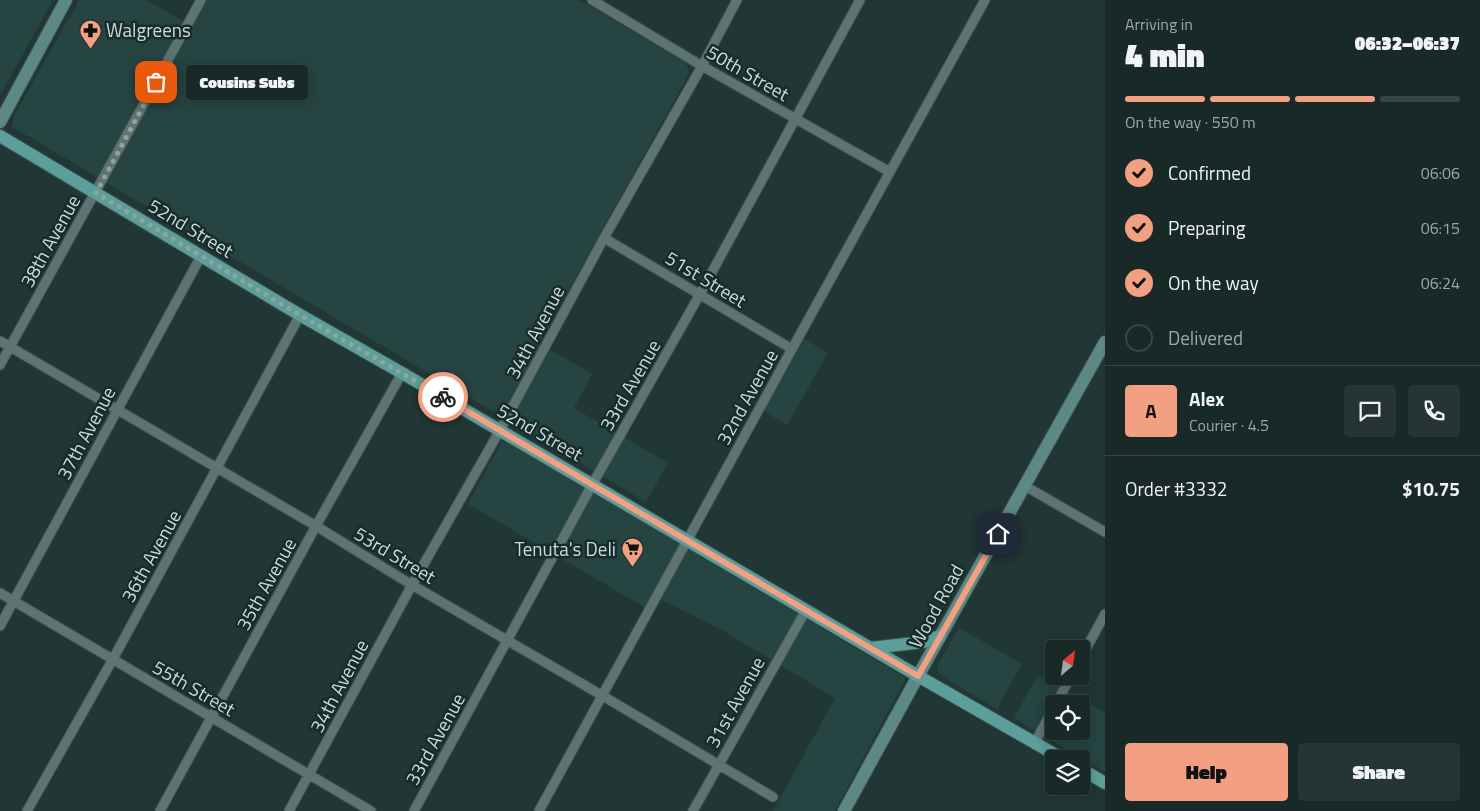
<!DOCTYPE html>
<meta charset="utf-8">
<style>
body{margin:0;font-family:"Titillium Web",sans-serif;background:#263534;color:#f1f3f6;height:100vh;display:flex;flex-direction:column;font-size:19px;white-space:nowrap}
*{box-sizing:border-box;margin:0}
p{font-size:16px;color:#9fa6a8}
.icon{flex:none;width:28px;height:28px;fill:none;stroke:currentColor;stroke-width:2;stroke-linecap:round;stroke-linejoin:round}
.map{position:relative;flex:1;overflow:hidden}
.side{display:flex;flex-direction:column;background:#192928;width:375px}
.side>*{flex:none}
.needle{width:32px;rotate:29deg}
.fabs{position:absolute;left:1045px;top:640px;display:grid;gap:10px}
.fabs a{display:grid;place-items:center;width:45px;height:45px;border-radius:5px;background:#192928;box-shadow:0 2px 12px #0003,0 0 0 1px #374545;font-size:25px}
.pin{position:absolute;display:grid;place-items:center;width:42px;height:42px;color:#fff;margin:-21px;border-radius:10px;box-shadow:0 2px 8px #0006}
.courier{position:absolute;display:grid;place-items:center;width:50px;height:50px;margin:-25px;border:4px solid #f39f82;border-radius:50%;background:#fff;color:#222;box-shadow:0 1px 6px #0007}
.bubble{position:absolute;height:35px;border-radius:5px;background:#192928;box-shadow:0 2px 12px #0003,0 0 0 1px #374545;font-size:16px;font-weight:800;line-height:35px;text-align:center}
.summary em{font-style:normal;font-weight:800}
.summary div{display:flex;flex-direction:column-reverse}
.summary{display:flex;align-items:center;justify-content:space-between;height:85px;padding:0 20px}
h1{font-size:32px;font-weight:800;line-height:38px}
.bar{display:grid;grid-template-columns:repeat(4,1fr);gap:8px 5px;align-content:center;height:60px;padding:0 20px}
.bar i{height:6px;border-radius:4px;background:#374545}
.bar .on{background:#f39f82}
.bar p{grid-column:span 4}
.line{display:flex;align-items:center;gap:12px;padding:0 20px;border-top:1px solid #374545}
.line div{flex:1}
.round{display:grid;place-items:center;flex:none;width:52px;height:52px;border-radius:5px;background:#263534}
ol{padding:0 20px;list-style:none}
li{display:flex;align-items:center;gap:15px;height:55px}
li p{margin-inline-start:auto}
li .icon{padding:5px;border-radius:50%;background:#f39f82;color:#111;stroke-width:4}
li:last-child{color:#9fa6a8}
li i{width:28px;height:28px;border:2px solid #374545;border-radius:50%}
.cta{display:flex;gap:10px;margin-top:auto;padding:10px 20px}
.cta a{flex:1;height:58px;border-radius:5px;background:#f39f82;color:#111;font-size:20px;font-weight:800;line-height:58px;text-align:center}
.cta a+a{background:#263534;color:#f1f3f6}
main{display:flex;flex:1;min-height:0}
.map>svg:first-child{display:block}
.built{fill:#254442;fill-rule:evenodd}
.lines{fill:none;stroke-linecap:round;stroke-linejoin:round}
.street-casing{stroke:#405352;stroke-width:11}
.secondary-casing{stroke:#405352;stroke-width:14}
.primary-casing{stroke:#405352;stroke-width:14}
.street{stroke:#5d7472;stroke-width:9}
.secondary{stroke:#5c8986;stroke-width:12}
.primary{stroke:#5b9e9a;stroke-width:12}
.done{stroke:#91a2a0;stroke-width:5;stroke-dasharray:0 9}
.route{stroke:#f39f82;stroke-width:6}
.labels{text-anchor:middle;stroke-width:5;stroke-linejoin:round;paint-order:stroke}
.poi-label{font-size:19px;fill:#cedbda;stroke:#172d2b;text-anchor:start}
.street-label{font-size:19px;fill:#cedbda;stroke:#172d2b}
</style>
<main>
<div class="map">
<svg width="1105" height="811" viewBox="0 0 1105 811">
<rect width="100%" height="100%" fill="#213735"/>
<path class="built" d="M0 0H53L0 96Z
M79 0H147L192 26 207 0H579L684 62 688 67V72L685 81 539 343 592 374 574 408 668 463 646 502 14 128 12 127 14 116Z
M804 339 828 353 787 425 763 411Z
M502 441 522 450 572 481 906 678 835 811H773L835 698 718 628 658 598 651 611 468 504Z
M959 628 1022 664 997 709 942 676 938 671 937 665Z
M1038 674 1105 712V772L1014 718ZM1054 704H1081V731H1054Z"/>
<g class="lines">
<defs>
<path id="street" d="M592 0 702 66 890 172
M604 238 792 349
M0 341 316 526 412 585 603 696 773 797
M0 365 201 0
M1025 486 1105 532
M0 593 371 811
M0 626 201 256
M1081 658 1105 614
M1056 704 1071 676
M1035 742 1054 707
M27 811 113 659 300 315
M160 811 316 526 402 373
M289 811 412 585 500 430 604 238 702 66 737 0
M414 811 592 485 700 294 860 0
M539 811 792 349 985 0
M693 811 806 610"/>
<path id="secondary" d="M0 122 66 0
M844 811 918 676 1105 342"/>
<path id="primary" d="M0 136 300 315 402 373 918 676 1063 759
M871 648 923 642 940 636
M1081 769 1105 783"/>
</defs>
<use href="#street" class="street-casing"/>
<use href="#secondary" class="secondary-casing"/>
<use href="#primary" class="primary-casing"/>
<use href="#street" class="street"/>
<use href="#secondary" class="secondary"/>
<use href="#primary" class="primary"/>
</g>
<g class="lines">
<path class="done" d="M156 82 96 193 300 315 443 397"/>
<path class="route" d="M443 397 918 676 998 534"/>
</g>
<defs>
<symbol id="pharmacy-pin" viewBox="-11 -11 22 30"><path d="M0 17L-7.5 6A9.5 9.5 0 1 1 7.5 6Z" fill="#f39f82" stroke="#172d2b"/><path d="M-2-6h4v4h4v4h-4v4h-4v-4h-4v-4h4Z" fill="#111"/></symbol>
<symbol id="supermarket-pin" viewBox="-11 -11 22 30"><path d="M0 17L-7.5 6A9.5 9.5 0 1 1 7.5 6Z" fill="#f39f82" stroke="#172d2b"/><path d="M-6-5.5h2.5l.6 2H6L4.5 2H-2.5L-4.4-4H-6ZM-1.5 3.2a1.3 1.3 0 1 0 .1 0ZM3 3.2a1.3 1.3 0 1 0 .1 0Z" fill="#111"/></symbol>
</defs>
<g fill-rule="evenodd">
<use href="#pharmacy-pin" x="78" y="18" width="25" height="34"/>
<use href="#supermarket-pin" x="620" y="536" width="25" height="34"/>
</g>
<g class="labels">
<g class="poi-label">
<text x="106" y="37">Walgreens</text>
<text x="616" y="556" text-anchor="end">Tenuta's Deli</text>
</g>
<g class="street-label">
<text transform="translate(748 73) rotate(30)" y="7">50th Street</text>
<text transform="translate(191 228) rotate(31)" y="7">52nd Street</text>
<text transform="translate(50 241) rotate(-61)" y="7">38th Avenue</text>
<text transform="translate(706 279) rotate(31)" y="7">51st Street</text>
<text transform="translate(535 332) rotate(-62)" y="7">34th Avenue</text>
<text transform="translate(630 385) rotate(-60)" y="7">33rd Avenue</text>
<text transform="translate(747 397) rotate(-61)" y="7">32nd Avenue</text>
<text transform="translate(540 432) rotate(30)" y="7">52nd Street</text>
<text transform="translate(86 433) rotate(-62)" y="7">37th Avenue</text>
<text transform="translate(395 555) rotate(31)" y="7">53rd Street</text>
<text transform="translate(151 556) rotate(-61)" y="7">36th Avenue</text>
<text transform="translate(266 584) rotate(-61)" y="7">35th Avenue</text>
<text transform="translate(936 606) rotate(-61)" y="7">Wood Road</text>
<text transform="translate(339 686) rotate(-62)" y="7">34th Avenue</text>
<text transform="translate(194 688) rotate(30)" y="7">55th Street</text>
<text transform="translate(735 702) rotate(-61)" y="7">31st Avenue</text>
<text transform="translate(435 739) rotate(-61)" y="7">33rd Avenue</text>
</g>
</g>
</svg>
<div class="fabs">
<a><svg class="needle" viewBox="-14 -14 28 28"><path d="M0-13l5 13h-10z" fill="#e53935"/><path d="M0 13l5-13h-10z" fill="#9fa6a8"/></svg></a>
<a><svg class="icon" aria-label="locate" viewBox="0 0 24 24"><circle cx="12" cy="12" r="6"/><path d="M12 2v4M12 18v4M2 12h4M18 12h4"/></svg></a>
<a><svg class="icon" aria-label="layers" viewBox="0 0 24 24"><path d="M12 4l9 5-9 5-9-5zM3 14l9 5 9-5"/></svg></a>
</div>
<div class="pin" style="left:156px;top:82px;background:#ea580c"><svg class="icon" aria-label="bag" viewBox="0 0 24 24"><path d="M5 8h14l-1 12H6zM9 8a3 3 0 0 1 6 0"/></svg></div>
<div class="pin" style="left:998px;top:534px;background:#1f2937"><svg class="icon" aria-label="home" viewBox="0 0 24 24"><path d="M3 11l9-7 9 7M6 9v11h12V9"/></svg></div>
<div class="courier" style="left:443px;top:397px"><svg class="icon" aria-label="bike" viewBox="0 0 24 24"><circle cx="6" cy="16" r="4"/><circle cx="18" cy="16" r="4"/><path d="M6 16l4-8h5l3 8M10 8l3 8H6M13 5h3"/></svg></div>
<div class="bubble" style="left:186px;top:65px;width:122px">Cousins Subs</div>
</div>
<section class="side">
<div class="summary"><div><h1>4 min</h1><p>Arriving in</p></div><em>06:32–06:37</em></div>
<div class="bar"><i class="on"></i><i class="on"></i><i class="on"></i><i></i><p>On the way · 550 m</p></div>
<ol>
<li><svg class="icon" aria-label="check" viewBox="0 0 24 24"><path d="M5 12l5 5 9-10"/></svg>Confirmed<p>06:06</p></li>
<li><svg class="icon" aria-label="check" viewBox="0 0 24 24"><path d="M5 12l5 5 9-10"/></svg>Preparing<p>06:15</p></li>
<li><svg class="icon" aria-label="check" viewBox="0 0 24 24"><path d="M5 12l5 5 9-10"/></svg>On the way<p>06:24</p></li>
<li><i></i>Delivered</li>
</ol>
<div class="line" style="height:90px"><b class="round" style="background:#f39f82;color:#111">A</b><div><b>Alex</b><p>Courier · 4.5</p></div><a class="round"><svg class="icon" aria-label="chat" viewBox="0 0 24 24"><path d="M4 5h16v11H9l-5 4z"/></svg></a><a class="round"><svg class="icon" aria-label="phone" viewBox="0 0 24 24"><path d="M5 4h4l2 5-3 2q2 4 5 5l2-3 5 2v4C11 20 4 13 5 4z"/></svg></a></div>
<div class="line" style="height:65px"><div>Order #3332</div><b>$10.75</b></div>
<div class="cta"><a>Help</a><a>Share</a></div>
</section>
</main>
